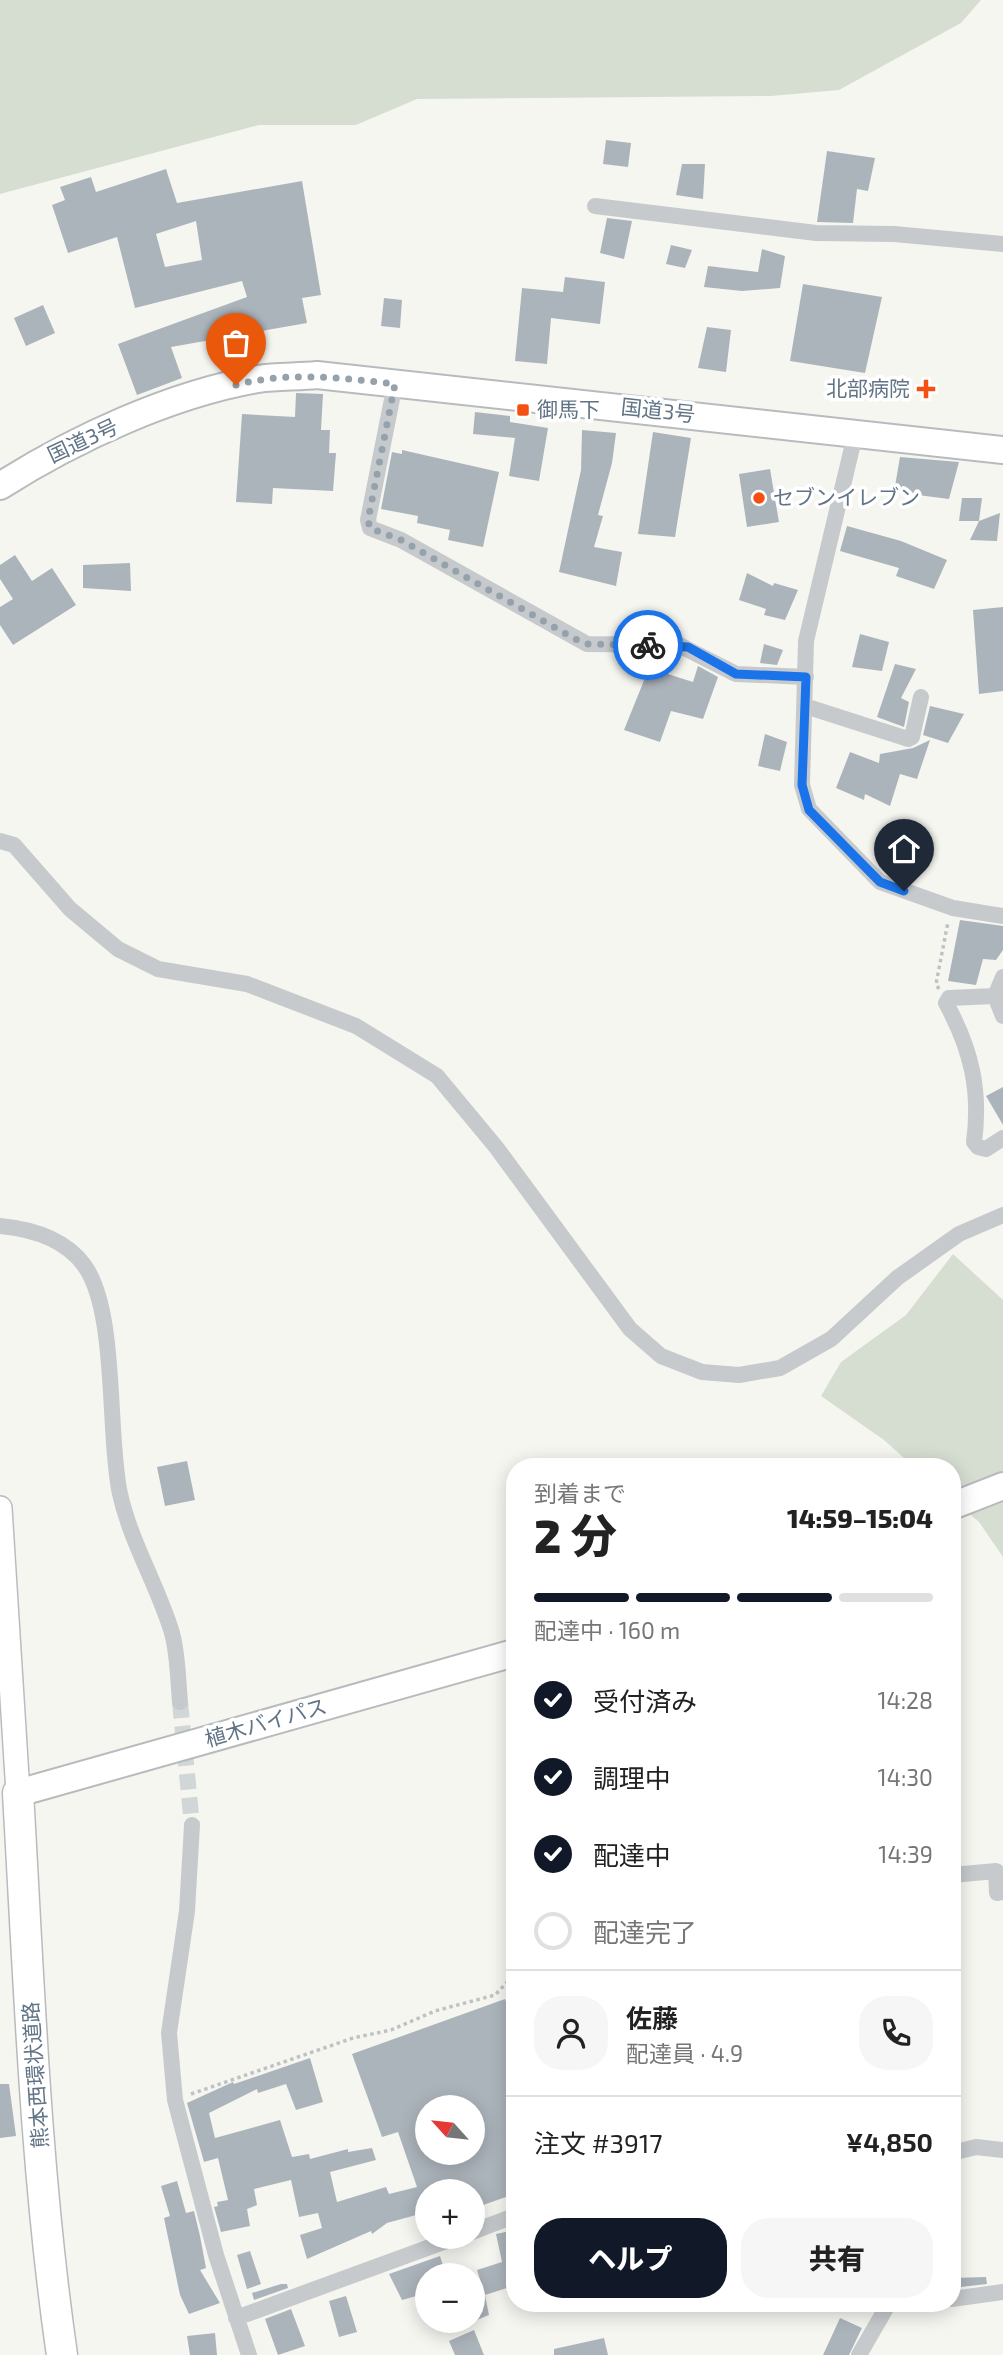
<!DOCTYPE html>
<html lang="ja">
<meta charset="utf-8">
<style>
body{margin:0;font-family:"Exo 2","Noto Sans JP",sans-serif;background:#f6f6f6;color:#222;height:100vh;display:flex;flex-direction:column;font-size:26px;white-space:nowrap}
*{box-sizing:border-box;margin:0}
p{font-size:23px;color:#767676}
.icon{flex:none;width:38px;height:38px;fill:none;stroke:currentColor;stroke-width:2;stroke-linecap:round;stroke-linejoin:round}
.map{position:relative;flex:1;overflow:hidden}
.details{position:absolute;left:506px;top:1458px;width:455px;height:854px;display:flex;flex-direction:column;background:#fff;border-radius:28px;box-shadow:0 4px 18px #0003}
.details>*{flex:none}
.needle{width:46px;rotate:297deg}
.fabs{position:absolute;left:415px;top:2095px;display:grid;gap:14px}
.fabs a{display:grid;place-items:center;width:70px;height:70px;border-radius:50%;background:#fff;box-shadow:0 4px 18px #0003;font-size:35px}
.pin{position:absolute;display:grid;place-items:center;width:60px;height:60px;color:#fff;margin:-72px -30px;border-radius:50% 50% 50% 0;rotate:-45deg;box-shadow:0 0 7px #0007}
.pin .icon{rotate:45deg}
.courier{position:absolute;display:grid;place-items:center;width:70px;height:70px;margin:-35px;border:5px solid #1a73e8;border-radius:50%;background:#fff;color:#222;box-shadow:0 2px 9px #0007}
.summary em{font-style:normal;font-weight:800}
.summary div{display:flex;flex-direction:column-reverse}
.summary{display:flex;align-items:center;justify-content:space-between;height:119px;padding:0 28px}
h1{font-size:46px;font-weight:800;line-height:52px}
.bar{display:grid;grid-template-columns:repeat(4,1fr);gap:10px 7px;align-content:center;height:84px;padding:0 28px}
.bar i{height:9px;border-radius:5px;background:#e0e0e0}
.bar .on{background:#111827}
.bar p{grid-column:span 4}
.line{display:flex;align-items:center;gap:18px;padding:0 28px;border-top:2px solid #e0e0e0}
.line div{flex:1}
.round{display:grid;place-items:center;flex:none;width:74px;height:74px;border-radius:28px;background:#f6f6f6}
ol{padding:0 28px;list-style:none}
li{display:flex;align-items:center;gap:21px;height:77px}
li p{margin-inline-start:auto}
li .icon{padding:7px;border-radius:50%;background:#111827;color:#fff;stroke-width:4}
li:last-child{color:#767676}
li i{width:38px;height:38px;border:4px solid #e0e0e0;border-radius:50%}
.button{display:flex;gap:14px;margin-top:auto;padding:14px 28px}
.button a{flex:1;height:80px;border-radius:28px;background:#111827;color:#fff;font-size:28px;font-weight:800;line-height:80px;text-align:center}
.button a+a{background:#f6f6f6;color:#222}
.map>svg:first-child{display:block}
.green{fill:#d6ded2}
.building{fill:#acb4bb;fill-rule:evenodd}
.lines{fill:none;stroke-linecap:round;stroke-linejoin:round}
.minor-tunnel{stroke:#d1d6d6;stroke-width:16;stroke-dasharray:16 8;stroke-linecap:butt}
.secondary-casing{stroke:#b8bdc2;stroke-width:26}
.trunk-casing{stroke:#b8bbbe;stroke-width:30}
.motorway-casing{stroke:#b8bbbe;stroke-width:33}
.path{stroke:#c0c1c3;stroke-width:3.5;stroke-dasharray:3.5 3.5;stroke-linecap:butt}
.minor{stroke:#c7cacd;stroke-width:16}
.secondary{stroke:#fff;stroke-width:23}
.trunk{stroke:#fff;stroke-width:26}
.motorway{stroke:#fff;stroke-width:30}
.done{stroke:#95a2ab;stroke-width:7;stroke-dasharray:0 12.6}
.route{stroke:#1a73e8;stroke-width:9}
.poi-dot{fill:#f54f12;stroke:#fff;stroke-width:2.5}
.labels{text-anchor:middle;stroke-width:7;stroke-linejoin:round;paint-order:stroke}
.poi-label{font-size:21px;fill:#617486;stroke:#fff;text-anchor:start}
.street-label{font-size:21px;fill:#617486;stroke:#fff}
</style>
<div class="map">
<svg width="1003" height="2355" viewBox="0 0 1003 2355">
<rect width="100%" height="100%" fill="#f6f6f1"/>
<path class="green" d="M0 0H981L961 23 839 90 771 96 417 99 356 125H259L0 194Z
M953 1254 1003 1300V1557L979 1522 952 1499V1466H913L884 1440 821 1396 841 1362 906 1315Z"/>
<path class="building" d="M606 140 631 143 628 167 603 164Z
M827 151 875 158 868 191 857 189 853 223 817 222Z
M682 164H705L703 199 676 195Z
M166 169 177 203 302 181 321 295 302 298 307 323 171 347 182 378 137 395 118 344 247 297 242 281 135 308 117 237 68 253 52 205 65 200 60 187 91 177 96 192ZM196 221 202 260 165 267 156 234Z
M607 218 632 221 624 259 600 253Z
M671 245 692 250 685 268 666 264Z
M762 249 785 256 780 288 742 291 704 287 708 266 758 272Z
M565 277 605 282 600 324 551 318 547 364 515 361 522 288 563 292Z
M803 284 882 297 865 373 790 361Z
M384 298 402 300 400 328 381 326Z
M43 305 55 333 26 346 14 318Z
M707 327 731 330 726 372 698 368Z
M296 393 323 394 321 430H330L329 453H336L333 491 273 488 272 504 236 502 242 414 295 417Z
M475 412 510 416V422L548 428 539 481 509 476 515 438 473 434Z
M582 430 616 433 612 463 598 515 603 516 594 547 622 552 616 586 559 572 581 470Z
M653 432 691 438 675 537 638 534Z
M402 450 499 472 483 547 448 540 450 530 417 523 418 516 381 509 392 452 402 454Z
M900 457 959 462 949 499 894 492Z
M770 469 779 522 747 527 739 474Z
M962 498H982L979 521H959Z
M1000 513 997 541 970 540 979 521Z
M847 526 901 541 947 560 934 589 896 576 899 568 840 551Z
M15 555 32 581 52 568 76 605 13 645 0 625V607L13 599 0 579V565Z
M130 563 131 591 83 588V565Z
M747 573 773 586 774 583 798 590 785 620 764 615 766 609 739 600Z
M1003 607V691L979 694 973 610Z
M860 634 889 642 882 671 852 667Z
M764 644 783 650 777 665 760 663Z
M895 664 916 669 901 698 909 702 904 727 877 717Z
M698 666 718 677 703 719 671 711 660 742 624 730 649 668 693 682Z
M930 706 964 714 948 743 923 735Z
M765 734 787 742 780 771 758 766Z
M930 740 917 779 900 774 890 806 865 794 864 800 836 788 850 752 879 763 880 754 913 748Z
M960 920 1003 926V950L996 960 983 959 976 985 948 981Z
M1003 1087V1125L986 1096Z
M187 1461 195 1500 165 1506 157 1467Z
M505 1999 514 2025V2194L472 2209V2191H427V2212L387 2223 372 2234 371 2231 307 2259 300 2235 322 2228 318 2213 299 2217 291 2180 254 2189 257 2205 247 2209 250 2226 221 2232 214 2207 218 2206 217 2202 228 2200 218 2158 204 2162 187 2103 233 2082 234 2084 310 2058 323 2102 296 2110 286 2084 258 2093 257 2089 209 2113 215 2138 280 2120 292 2157 309 2154 310 2159 348 2149V2152L372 2148 376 2160 330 2172 337 2202 386 2187 389 2194 417 2187 398 2132 382 2137 352 2054ZM427 2107H472V2152H427Z
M0 2084H9L16 2136 0 2138Z
M177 2181 186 2213 194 2211 200 2236 206 2268 200 2270 220 2303 189 2314 180 2295 164 2218 170 2216 161 2186Z
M514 2230V2292L508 2293 507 2288 485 2295 477 2270 502 2262 496 2234Z
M250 2251 261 2284 247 2289 237 2255Z
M440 2256 446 2275H427V2293L402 2300 389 2274Z
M986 2277 987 2284 952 2288V2278Z
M281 2284H287L288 2288 254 2300 252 2293Z
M485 2295 489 2315 472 2322V2301Z
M346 2296 357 2332 339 2337 329 2301Z
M291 2309 305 2346 278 2355 265 2319Z
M840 2318 862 2328 849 2355H823Z
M474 2330 484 2355H455L449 2341Z
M215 2333 217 2355H190L187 2336Z
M604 2338 608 2355H554V2349Z"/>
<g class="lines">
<path class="minor-tunnel" d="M180 1702 192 1825"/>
<defs>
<path id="secondary" d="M0 1508 18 1793"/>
<path id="trunk" d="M0 486C74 439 171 394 258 379 277 376 298 377 317 375L1003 450
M952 1506 1003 1486
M18 1793 514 1653"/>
<path id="motorway" d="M18 1793C29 1980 35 2169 62 2355"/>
</defs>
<use href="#secondary" class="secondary-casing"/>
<use href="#trunk" class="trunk-casing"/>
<use href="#motorway" class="motorway-casing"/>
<path class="path" d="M939 989 936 984 948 922
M191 2094 353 2038 391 2030 435 2011 495 1995 511 1978 510 1953 514 1948"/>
<path class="minor" d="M595 206 816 233 894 234 1003 244
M395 384 368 520 370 528 401 540 587 644 679 645 736 674 806 677
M855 435 806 641 802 785 809 809 880 882 953 908 1003 916
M805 706 908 739 912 737 921 697
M0 841 14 845 70 909 118 949 158 969 247 984 356 1026 437 1076 496 1147 630 1329 661 1356 702 1372 739 1375 780 1368 831 1339 897 1278 959 1234 1003 1215
M1003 977 995 996 1003 1016
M995 996 949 998 946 1003C971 1049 981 1090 974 1142L978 1147 986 1149 1003 1138
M0 1226C32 1229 64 1238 84 1265 118 1311 107 1435 120 1494 131 1543 158 1586 172 1633 178 1655 178 1680 180 1702
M192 1825 187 1911 169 2033 175 2100 216 2255 249 2355
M952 1875 996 1871 997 1893 1003 1892
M952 2153 976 2147 1003 2150
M472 2232 514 2216
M952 2299 1003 2292
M236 2318 460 2236
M859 2355 885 2310 886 2303"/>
<use href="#secondary" class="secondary"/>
<use href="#trunk" class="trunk"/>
<use href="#motorway" class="motorway"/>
</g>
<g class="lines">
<path class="done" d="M236 385C289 371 342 378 395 384L368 520 370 528 401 540 575 639 587 644 648 645"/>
<path class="route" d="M648 645 688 647 736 674 806 677 802 785 809 810 880 882 904 891"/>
</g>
<g class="poi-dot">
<path d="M922.5 378.5h7v7h7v7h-7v7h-7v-7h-7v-7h7z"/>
<rect x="516" y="403" width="14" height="14" rx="3.5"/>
<circle cx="759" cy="498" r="7"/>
</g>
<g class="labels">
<g class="poi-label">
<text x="910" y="396" text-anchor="end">北部病院</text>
<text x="537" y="417">御馬下</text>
<text x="773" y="505">セブンイレブン</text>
</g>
<g class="street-label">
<text transform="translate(658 411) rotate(6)" y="7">国道3号</text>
<text transform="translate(83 441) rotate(-25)" y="7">国道3号</text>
<text transform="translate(266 1723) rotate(-16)" y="7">植木バイパス</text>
<text transform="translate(36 2075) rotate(-94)" y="7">熊本西環状道路</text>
</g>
</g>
</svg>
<div class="fabs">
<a><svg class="needle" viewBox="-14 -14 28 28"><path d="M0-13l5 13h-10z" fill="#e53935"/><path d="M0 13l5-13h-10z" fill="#767676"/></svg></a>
<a>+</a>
<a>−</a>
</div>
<div class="pin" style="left:236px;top:385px;background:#ea580c"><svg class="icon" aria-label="bag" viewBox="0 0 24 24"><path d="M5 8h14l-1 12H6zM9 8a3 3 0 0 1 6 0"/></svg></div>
<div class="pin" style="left:904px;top:891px;background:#1f2937"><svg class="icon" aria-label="home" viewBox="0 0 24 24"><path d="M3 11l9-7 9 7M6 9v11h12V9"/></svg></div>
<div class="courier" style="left:648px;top:645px"><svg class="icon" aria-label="bike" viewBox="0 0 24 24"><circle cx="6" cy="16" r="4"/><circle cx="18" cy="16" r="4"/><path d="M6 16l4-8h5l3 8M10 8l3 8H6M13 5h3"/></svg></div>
<section class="details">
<div class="summary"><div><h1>2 分</h1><p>到着まで</p></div><em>14:59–15:04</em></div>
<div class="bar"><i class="on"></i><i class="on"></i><i class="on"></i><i></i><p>配達中 · 160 m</p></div>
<ol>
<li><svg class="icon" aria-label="check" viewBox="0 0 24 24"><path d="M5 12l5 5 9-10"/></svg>受付済み<p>14:28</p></li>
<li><svg class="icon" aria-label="check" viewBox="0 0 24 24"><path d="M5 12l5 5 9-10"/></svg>調理中<p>14:30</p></li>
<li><svg class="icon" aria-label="check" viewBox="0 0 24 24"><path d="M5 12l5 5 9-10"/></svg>配達中<p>14:39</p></li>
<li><i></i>配達完了</li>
</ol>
<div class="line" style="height:126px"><a class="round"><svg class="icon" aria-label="person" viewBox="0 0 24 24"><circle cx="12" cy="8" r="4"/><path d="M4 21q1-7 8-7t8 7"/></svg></a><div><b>佐藤</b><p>配達員 · 4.9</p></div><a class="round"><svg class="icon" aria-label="phone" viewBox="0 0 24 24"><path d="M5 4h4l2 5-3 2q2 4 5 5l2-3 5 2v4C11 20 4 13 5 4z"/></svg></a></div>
<div class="line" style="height:91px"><div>注文 #3917</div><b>¥4,850</b></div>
<div class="button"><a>ヘルプ</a><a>共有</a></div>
</section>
</div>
